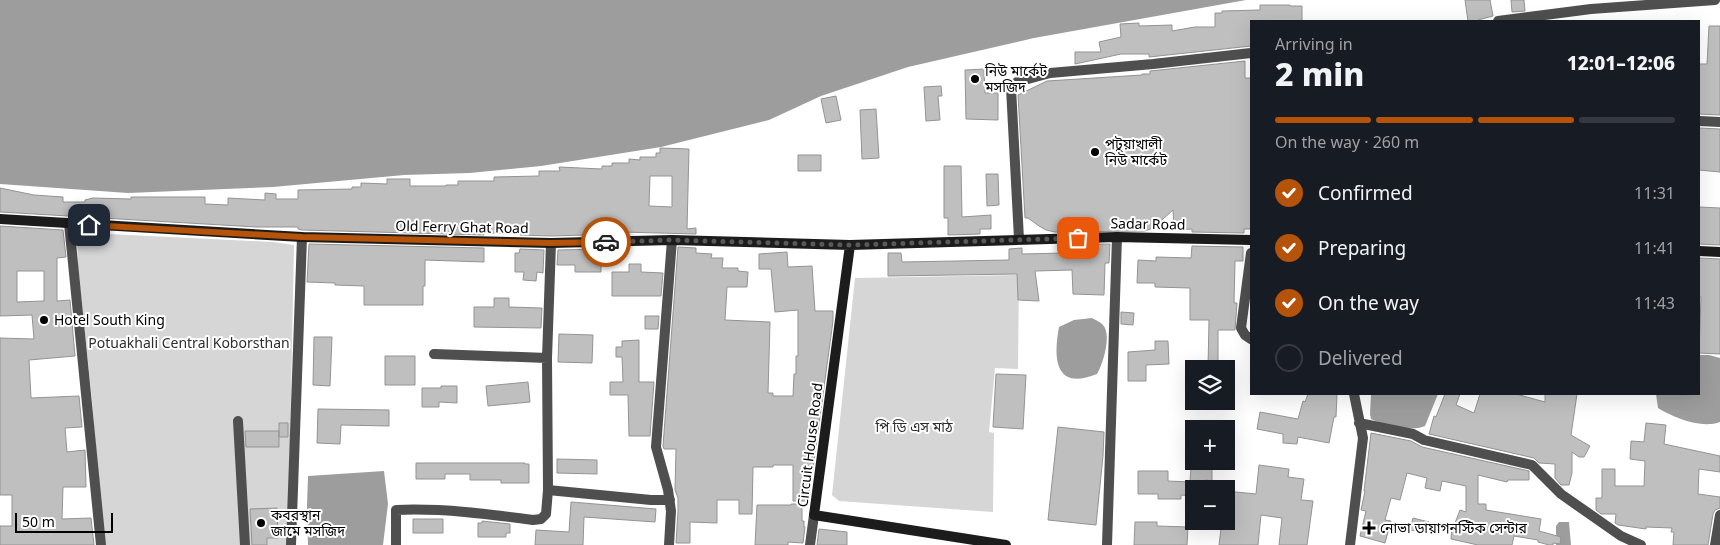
<!DOCTYPE html>
<meta charset="utf-8">
<style>
body{margin:0;font-family:"Noto Sans","Noto Sans Bengali",sans-serif;background:#20242c;color:#f1f3f6;height:100vh;display:flex;flex-direction:column;font-size:19px;white-space:nowrap}
*{box-sizing:border-box;margin:0}
p{font-size:16px;color:#9ea1a6}
.icon{flex:none;width:28px;height:28px;fill:none;stroke:currentColor;stroke-width:2;stroke-linecap:round;stroke-linejoin:round}
.map{position:relative;flex:1;overflow:hidden}
.details{position:absolute;left:1250px;top:20px;width:450px;height:375px;display:flex;flex-direction:column;background:#171b24;border-radius:0px;box-shadow:0 5px 20px #0002}
.details>*{flex:none}
.controls{position:absolute;left:1185px;top:360px;display:grid;gap:10px}
.controls a{display:grid;place-items:center;width:50px;height:50px;border-radius:0px;background:#171b24;box-shadow:0 5px 20px #0002;font-size:25px}
.scale{position:absolute;left:15px;bottom:12px;width:98px;box-sizing:border-box;padding-left:5px;border:2px solid #000;border-top:0;font-size:14px;line-height:18px;white-space:nowrap;color:#000;-webkit-text-stroke:4px #fff;paint-order:stroke}
.pin{position:absolute;display:grid;place-items:center;width:42px;height:42px;color:#fff;margin:-21px;border-radius:10px;box-shadow:0 2px 8px #0006}
.courier{position:absolute;display:grid;place-items:center;width:50px;height:50px;margin:-25px;border:4px solid #b45309;border-radius:50%;background:#fff;color:#222;box-shadow:0 1px 6px #0007}
.overview em{font-style:normal;font-weight:800}
.overview div{display:flex;flex-direction:column-reverse}
.overview{display:flex;align-items:center;justify-content:space-between;height:85px;padding:0 25px}
h1{font-size:32px;font-weight:800;line-height:38px}
.bar{display:grid;grid-template-columns:repeat(4,1fr);gap:8px 5px;align-content:center;height:60px;padding:0 25px}
.bar i{height:6px;border-radius:4px;background:#363941}
.bar .current{background:#b45309}
.bar p{grid-column:span 4}
ol{padding:0 25px;list-style:none}
li{display:flex;align-items:center;gap:15px;height:55px}
li p{margin-inline-start:auto}
li .icon{padding:5px;border-radius:50%;background:#b45309;color:#fff;stroke-width:4}
li:last-child{color:#9ea1a6}
li i{width:28px;height:28px;border:2px solid #363941;border-radius:50%}
.map>svg:first-child{display:block}
.green{fill:#d6d6d6}
.water{fill:#9d9d9d}
.building{fill:#bfbfbf;stroke:#939393;fill-rule:evenodd}
.lines{fill:none;stroke-linecap:round;stroke-linejoin:round}
.street{stroke:#4f4f4f;stroke-width:10}
.secondary{stroke:#1c1c1c;stroke-width:10}
.done{stroke:#595959;stroke-width:5;stroke-dasharray:0 9}
.route{stroke:#b45309;stroke-width:6}
.poi-dot{fill:#000;stroke:#fff;stroke-width:2}
.labels{text-anchor:middle;stroke-width:4;stroke-linejoin:round;paint-order:stroke}
.poi-label{font-size:14px;fill:#000;stroke:#fff;text-anchor:start}
.street-label{font-size:14px;fill:#000;stroke:#fff}
.park-label{font-size:14px;fill:#2d2d2d;stroke:#fff}
</style>
<div class="map">
<svg width="1720" height="545" viewBox="0 0 1720 545">
<rect width="100%" height="100%" fill="#fff"/>
<path class="green" d="M77 231 109 234 273 242 294 245 288 545H103L92 400 78 267Z
M1019 275 1018 369 995 368 989 432 994 433 993 512 839 501 832 495 855 278Z"/>
<path class="water" d="M0 0H1246L1034 38 908 67 821 96 769 120 661 147 541 166 470 173 404 175 273 187 128 193 0 184Z
M1092 318C1095 320 1101 322 1103 325 1112 335 1103 364 1097 374 1055 391 1053 359 1059 327L1074 320Z
M1699 355H1709L1720 358V422C1702 429 1674 418 1658 408L1656 394H1699Z
M1371 394H1438L1425 426C1412 432 1384 426 1371 419L1370 414Z
M384 471 388 504 383 545H308L307 506 308 476Z
M1559 522H1569L1571 545H1556V526Z"/>
<path class="building" d="M1465 0H1490L1493 16 1478 20V21H1468Z
M1511 0H1524L1525 11 1512 12Z
M1260 5H1290V6H1302V21H1251V46L1149 57V54H1121L1075 64V52H1101L1099 42 1121 37 1120 24 1139 23V26L1172 25V31L1195 27H1215V13H1222V11L1260 10Z
M1709 26H1720V115L1699 114V64H1707Z
M1245 61V78H1251V229H1244V233L1192 232V229L1174 230 1173 210 1153 228 1145 231 1055 232 1046 230 1039 226 1028 218H1025L1018 95 1047 81 1142 75V74H1150V71Z
M984 69 985 93H998V120L966 119 965 70Z
M941 86 942 96H938L940 120 926 121 924 87Z
M836 96 841 120 826 123 821 99Z
M876 109 879 158 862 159 860 110Z
M1699 128 1720 129V172L1699 170Z
M660 148 689 149 687 229 696 228V234L621 232V234L551 236 520 235V233H484V235L302 230 298 229V227H256L0 212V188L34 195 63 197V202H85V200L93 198 131 199V197H205V204L228 205V198L265 200V193L276 194V199H298V190L352 189V187H361V183L387 184V179H410V186H446V185H458V181H494V177L539 176V171H560L559 167 602 169V166H612V163H629V159L640 160V157H656V153H660ZM650 176H672V207L649 206Z
M798 155H821V171H798Z
M944 166H961L962 217 991 215V229H980V234L948 235V218H944Z
M986 174H998L999 205 987 206Z
M1699 207 1720 208V245L1699 244Z
M0 226 63 230 66 257 57 258V301L70 300 75 356 29 360 31 398 79 396 82 427 65 428 67 452 85 450 86 487H63L62 519 91 518 94 545H0V526H12V495H0V338L34 339 32 315 0 316ZM17 271H44V301L17 302Z
M309 244 484 248V262L425 260V286H423V305H364V286L335 285V283L307 282Z
M1110 244 1109 263H1105L1104 295 1073 294 1072 270 1035 271 1039 301 1018 300 1017 274 888 276V253H901L902 262 1009 260V249L1022 248V254L1065 253V245Z
M1192 246 1243 247V261H1235L1234 303H1237L1235 330H1218V368H1208L1209 320H1190V288L1155 287V283H1137L1138 260 1156 261V257L1191 258Z
M678 247 696 248V253L712 254 711 258H723L722 268H738V271L748 272 747 287H727L725 320 770 322 768 393H773V396H793L794 374H796V356H798V310L775 312 771 269H759V254L787 252 788 267 812 266 815 311H833V321L812 476H809V501H793V465H773V467H753L752 514H739V500H717V523L690 522V543H676L678 511V498L675 490 676 449H664L663 446Z
M520 249 544 250 543 273 537 272 536 281 523 280 524 272H515V253H519Z
M601 249V272H575V265H557L558 250Z
M1699 258 1720 259V354L1699 353 1701 297H1699Z
M629 264H641V272L663 273 661 296H612V272H629Z
M494 298H509V307L542 308 541 328 474 327V307H494Z
M1121 312 1134 313 1133 325 1121 324Z
M645 316H659L658 329H645Z
M559 334 593 335 592 363 558 362Z
M314 337H332L330 386 313 385Z
M639 340V382H654L650 436H629L628 395H610V382H623L622 357H616V347H622V341Z
M1155 341H1168L1169 364 1146 365V381H1128V352L1155 350Z
M385 356H415V385H385Z
M996 374 1026 375 1023 429 993 427Z
M528 382 530 402 488 406 486 386Z
M441 386H457V403L439 402V407H422V388H441Z
M1308 394H1337L1336 417H1334L1329 443 1298 437 1297 444 1283 443V434L1257 429 1260 412 1298 419 1303 401 1305 402Z
M1445 394H1460L1456 405 1474 413 1480 394H1516L1545 402V394H1577L1571 435 1590 446 1584 457H1579L1572 452V473L1569 485H1561L1555 478V464L1539 463 1534 458 1429 434 1434 416 1436 417Z
M318 409 389 410V426L341 425 340 444 317 443Z
M279 423H288V437H279Z
M1646 423 1666 425 1664 444 1720 456V472L1699 469 1698 494 1720 497V508L1715 510 1713 514 1708 545H1673L1674 532H1671L1672 528 1646 527V529L1618 525 1615 523 1616 514H1601L1596 510V498H1602V469H1615V486H1644L1645 461 1630 459 1631 441 1644 442Z
M1058 427 1104 432 1103 456 1096 525 1048 520Z
M245 431H279V447H246Z
M1371 433 1411 441 1422 447 1529 471V480H1508L1507 482 1478 475V504H1486V510L1541 519 1539 531 1561 537 1560 544 1553 543V545H1549L1538 542V540L1514 536 1512 545H1478L1451 539 1452 523H1455L1460 510 1466 512V486L1442 481 1440 491 1425 488 1427 478 1407 473 1400 500 1391 498 1385 520 1391 521 1385 543 1360 536 1366 511 1361 510 1365 491H1364Z
M557 459 597 460V474L557 473Z
M416 463H525V464H529V483H501V480H470V474H445V479H416Z
M1259 465 1289 469 1288 477 1304 479 1301 500 1313 501 1307 545H1279L1282 518 1261 515 1258 545H1219L1222 521H1226V491L1256 494Z
M1191 467 1212 469V481L1206 480V489H1194V496L1181 495V499H1158V494H1138V471H1168V481L1190 482Z
M571 502 656 509 655 522 584 517 583 545H535L536 530 569 532Z
M791 504H802V521H804V527H805L803 543 788 542V545H755L757 505H791Z
M277 508 278 538H267V545H252L250 509Z
M1413 518 1429 522 1426 533 1410 530Z
M413 519H443V533H413Z
M482 521 510 524V533H506V537H478V523H482Z
M1135 522H1157V526L1188 527 1187 545H1134Z
M819 529 847 532V545H817Z"/>
<g class="lines">
<path class="street" d="M1498 21 1591 9 1715 0
M1699 121 1720 122
M69 223 101 545
M1019 239 1011 88 1017 82 1050 73 1153 64 1251 53
M1251 253 1241 328 1245 335 1251 339
M434 354 547 358
M238 421 245 545
M1359 423 1413 434 1424 440 1532 465 1561 494 1621 536 1641 545
M548 490 651 500H670
M291 545 302 237
M396 545V510C442 508 488 514 533 520L541 519 546 514 548 490 547 358 551 243
M669 545 671 511 668 490 656 447 672 240
M810 545 814 515
M1107 545 1117 237
M1350 545 1363 438 1354 394
M1715 545 1720 515"/>
<path class="secondary" d="M0 219 302 237 551 243 672 240 850 245 1117 237 1251 240
M850 245 814 515 1006 545
M1699 251 1720 252"/>
</g>
<g class="lines">
<path class="done" d="M606 242 672 240 850 245 1078 238"/>
<path class="route" d="M89 225 302 237 550 243 606 242"/>
</g>
<g class="poi-dot">
<circle cx="975" cy="79" r="5"/>
<circle cx="1095" cy="152" r="5"/>
<circle cx="44" cy="320" r="5"/>
<circle cx="261" cy="523" r="5"/>
<path d="M1366.5 520.5h5v5h5v5h-5v5h-5v-5h-5v-5h5z"/>
</g>
<g class="labels">
<g class="poi-label">
<text x="985" y="76">নিউ মার্কেট<tspan x="985" dy="16">মসজিদ</tspan></text>
<text x="1105" y="149">পটুয়াখালী<tspan x="1105" dy="16">নিউ মার্কেট</tspan></text>
<text x="54" y="325">Hotel South King</text>
<text x="271" y="520">কবরস্থান<tspan x="271" dy="16">জামে মসজিদ</tspan></text>
<text x="1380" y="533">নোভা ডায়াগনস্টিক সেন্টার</text>
</g>
<g class="street-label">
<text transform="translate(1148 224) rotate(1)" y="5">Sadar Road</text>
<text transform="translate(462 227) rotate(1)" y="5">Old Ferry Ghat Road</text>
<text transform="translate(810 445) rotate(-83)" y="5">Circuit House Road</text>
</g>
<g class="park-label">
<text x="189" y="348">Potuakhali Central Koborsthan</text>
<text x="914" y="432">পি ডি এস মাঠ</text>
</g>
</g>
</svg>
<div class="controls">
<a><svg class="icon" aria-label="layers" viewBox="0 0 24 24"><path d="M12 4l9 5-9 5-9-5zM3 14l9 5 9-5"/></svg></a>
<a>+</a>
<a>−</a>
</div>
<div class="scale">50 m</div>
<div class="pin" style="left:1078px;top:238px;background:#ea580c"><svg class="icon" aria-label="bag" viewBox="0 0 24 24"><path d="M5 8h14l-1 12H6zM9 8a3 3 0 0 1 6 0"/></svg></div>
<div class="pin" style="left:89px;top:225px;background:#1f2937"><svg class="icon" aria-label="home" viewBox="0 0 24 24"><path d="M3 11l9-7 9 7M6 9v11h12V9"/></svg></div>
<div class="courier" style="left:606px;top:242px"><svg class="icon" aria-label="car" viewBox="0 0 24 24"><path d="M5 17H2v-5l4-1 3-4h7l3 4 3 1v5h-3M9 17h6M6 11h13"/><circle cx="7" cy="17" r="2"/><circle cx="17" cy="17" r="2"/></svg></div>
<section class="details">
<div class="overview"><div><h1>2 min</h1><p>Arriving in</p></div><em>12:01–12:06</em></div>
<div class="bar"><i class="current"></i><i class="current"></i><i class="current"></i><i></i><p>On the way · 260 m</p></div>
<ol>
<li><svg class="icon" aria-label="check" viewBox="0 0 24 24"><path d="M5 12l5 5 9-10"/></svg>Confirmed<p>11:31</p></li>
<li><svg class="icon" aria-label="check" viewBox="0 0 24 24"><path d="M5 12l5 5 9-10"/></svg>Preparing<p>11:41</p></li>
<li><svg class="icon" aria-label="check" viewBox="0 0 24 24"><path d="M5 12l5 5 9-10"/></svg>On the way<p>11:43</p></li>
<li><i></i>Delivered</li>
</ol>
</section>
</div>
